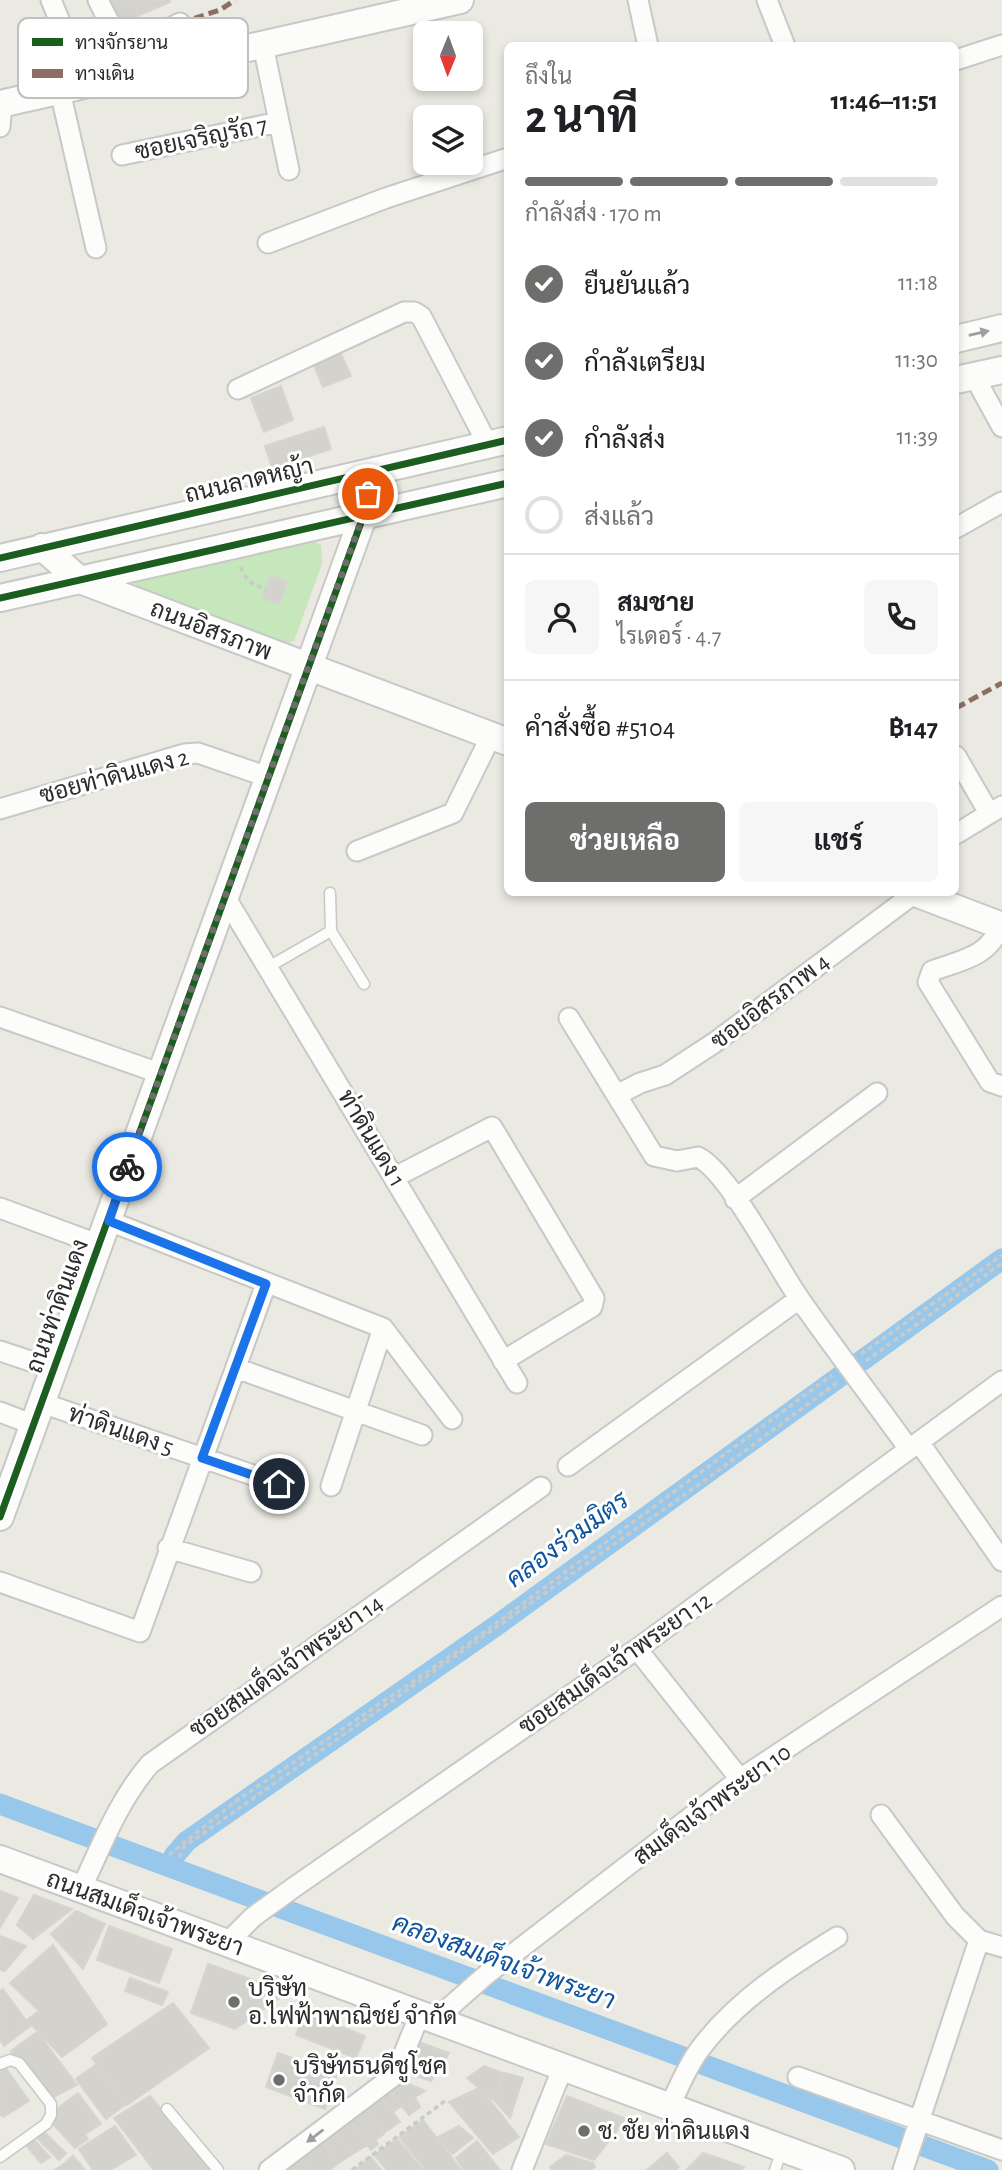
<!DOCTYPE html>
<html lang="th">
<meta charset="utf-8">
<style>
body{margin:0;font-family:"Alegreya Sans",Sarabun,sans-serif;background:#f6f6f6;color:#202124;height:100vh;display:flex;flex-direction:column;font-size:26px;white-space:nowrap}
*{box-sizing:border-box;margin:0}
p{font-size:23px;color:#757577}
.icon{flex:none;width:38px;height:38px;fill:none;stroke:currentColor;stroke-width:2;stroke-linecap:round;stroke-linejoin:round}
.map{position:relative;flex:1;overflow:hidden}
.drawer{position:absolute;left:504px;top:42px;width:455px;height:854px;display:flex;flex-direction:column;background:#fff;border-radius:10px;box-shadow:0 4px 10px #0003}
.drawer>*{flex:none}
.needle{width:46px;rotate:181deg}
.controls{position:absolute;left:413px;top:21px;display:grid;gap:14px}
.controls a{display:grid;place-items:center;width:70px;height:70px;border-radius:10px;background:#fff;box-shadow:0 4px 10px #0003;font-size:35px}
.pin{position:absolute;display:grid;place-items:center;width:60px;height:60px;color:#fff;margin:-30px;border:4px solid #fff;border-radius:50%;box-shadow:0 2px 7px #0007}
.courier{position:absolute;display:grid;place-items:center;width:70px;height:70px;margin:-35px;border:5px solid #1a73e8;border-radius:50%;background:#fff;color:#222;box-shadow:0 2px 9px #0007}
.summary em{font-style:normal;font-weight:700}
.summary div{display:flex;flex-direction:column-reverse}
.summary{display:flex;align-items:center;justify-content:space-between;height:119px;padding:0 21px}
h1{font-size:46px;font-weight:700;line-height:52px}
.bar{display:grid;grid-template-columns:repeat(4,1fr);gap:10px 7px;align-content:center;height:84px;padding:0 21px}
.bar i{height:9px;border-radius:5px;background:#e0e0e0}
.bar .active{background:#6e6e6c}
.bar p{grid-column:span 4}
.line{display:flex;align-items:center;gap:18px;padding:0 21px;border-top:2px solid #e0e0e0}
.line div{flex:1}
.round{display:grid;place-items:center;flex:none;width:74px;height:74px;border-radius:10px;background:#f6f6f6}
ol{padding:0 21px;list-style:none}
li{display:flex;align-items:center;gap:21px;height:77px}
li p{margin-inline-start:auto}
li .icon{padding:7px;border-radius:50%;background:#6e6e6c;color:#fff;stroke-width:4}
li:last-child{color:#757577}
li i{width:38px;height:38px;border:4px solid #e0e0e0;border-radius:50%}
.action{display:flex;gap:14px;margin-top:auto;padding:14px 21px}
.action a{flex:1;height:80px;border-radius:10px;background:#6e6e6c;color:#fff;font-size:28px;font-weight:700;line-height:80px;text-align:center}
.action a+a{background:#f6f6f6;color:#202124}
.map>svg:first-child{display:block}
.green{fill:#c6e6bc}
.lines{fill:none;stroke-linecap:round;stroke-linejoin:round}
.canal{stroke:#97c7ea;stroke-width:21}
.building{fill:#d3d2cd;stroke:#d5d4ce;stroke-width:2}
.lane-casing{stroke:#c8c8c7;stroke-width:13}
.street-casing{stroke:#c8c8c7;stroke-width:23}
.secondary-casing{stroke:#c8c8c7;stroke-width:30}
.path{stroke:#cacac9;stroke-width:3.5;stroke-dasharray:5 3.5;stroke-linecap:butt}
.lane{stroke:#fcfcfb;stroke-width:10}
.street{stroke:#fcfcfb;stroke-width:19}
.secondary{stroke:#fcfcfb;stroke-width:26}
.quiet{stroke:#8d6e63;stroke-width:5;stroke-dasharray:10 5;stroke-linecap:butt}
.cycleway-casing{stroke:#fff;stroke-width:11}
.cycleway{stroke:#1b5e20;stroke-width:7}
.oneway{fill:#9e9e9e}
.done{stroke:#6e6e6c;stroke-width:7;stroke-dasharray:0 12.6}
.route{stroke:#1a73e8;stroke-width:9}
.poi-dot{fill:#6e6e6c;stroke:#fff;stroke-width:2.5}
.labels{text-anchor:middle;stroke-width:6;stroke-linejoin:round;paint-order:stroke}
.street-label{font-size:24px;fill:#2c2c2c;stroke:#fff}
.poi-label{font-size:24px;fill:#2c2c2c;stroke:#fff;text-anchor:start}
.water-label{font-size:26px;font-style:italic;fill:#0f549e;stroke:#fff}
.key{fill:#fff;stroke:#c0c0c0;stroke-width:2}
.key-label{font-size:19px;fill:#2c2c2c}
</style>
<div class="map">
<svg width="1002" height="2170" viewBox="0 0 1002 2170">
<rect width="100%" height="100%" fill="#eae9e2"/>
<path class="green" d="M307 539 321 545 322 564 294 641 285 644 140 589 134 584 141 579Z"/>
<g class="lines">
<path class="canal" d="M0 1804 988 2170
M170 1867 174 1856 187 1841 493 1628 1002 1259"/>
</g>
<path class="building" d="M111 0H170V2L116 25 106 2Z
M340 352 351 376 323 387 313 363Z
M281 386 293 420 264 432 251 398Z
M324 427 331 449 272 468 265 446Z
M271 576 287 582 279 604 262 598Z
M0 1891 18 1898 0 1927Z
M34 1895 72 1909 33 1939 17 1925Z
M76 1911 105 1924 83 1969 51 1934Z
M109 1926 172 1949 159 1983 97 1960Z
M0 1936 26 1946 5 1971 0 1970Z
M53 1945 107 2024 62 2057 27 2020 39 2011 10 1983Z
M208 1964 288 1992 235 2029 191 2013Z
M130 1978 168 1992 162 2005 125 1991Z
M3 1989 30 2026 4 2046 0 2040V1991Z
M173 2003 209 2048 127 2105 92 2058Z
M305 2013 365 2036 356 2058 296 2035Z
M37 2032 77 2085 48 2100 11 2051Z
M416 2041 449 2053 431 2081 401 2071Z
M278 2053 337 2074 325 2109 266 2087Z
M97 2064 126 2104 106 2119 76 2079Z
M484 2066 503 2073 492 2099 467 2078Z
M5 2067 29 2101 3 2117 0 2114V2071Z
M505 2073 523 2078 510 2118 493 2099Z
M398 2079 425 2091 415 2097 420 2107 409 2115 386 2086Z
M386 2087 401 2106 393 2112 378 2092Z
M477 2089 488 2098 519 2137 493 2154 449 2102Z
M378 2092 400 2122 385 2132 364 2103Z
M78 2093 101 2124 85 2134 88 2139 75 2148 51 2122 54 2111Z
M150 2096 213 2170H154L114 2118Z
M567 2096 626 2119 594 2160 546 2144Z
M363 2104 384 2134 375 2140 354 2110Z
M354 2110 378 2144 371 2150 347 2115Z
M348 2117 367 2145 351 2155 333 2128Z
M423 2120 461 2170H426L399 2137Z
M115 2126 136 2155 110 2170H93L79 2149Z
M459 2126 473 2138 452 2154 438 2137Z
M333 2128 351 2155 337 2164 319 2137Z
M44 2132 66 2153 59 2160 36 2137Z
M319 2137 337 2164 330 2170H311L298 2151Z
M397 2139 423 2170H387L374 2155Z
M34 2140 50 2157 41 2163 25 2144Z
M477 2141 500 2170H464L456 2158Z
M298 2151 311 2170H284Z
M667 2153 679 2167 675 2170H647Z
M703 2153 744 2167 741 2170H686Z
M566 2155 593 2163 595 2167 590 2170H552L550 2167Z
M73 2156 85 2170H55L65 2163Z
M371 2157 381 2170H358L357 2168Z"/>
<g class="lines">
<defs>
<path id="lane" d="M331 931 364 984
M270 966 331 931 330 893
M0 2064 10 2060 19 2063 51 2104V2115L46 2124 0 2157
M167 2109 218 2170
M775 2170 782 2149"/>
<path id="street" d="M51 0 86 85
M98 0 135 74
M638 0 648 46
M767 0 785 46
M263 45 289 170
M123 52 180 23
M956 60 1002 45
M60 91 96 248
M0 127 2 104
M122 155 279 122
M268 243 386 198 508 158
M974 376 1002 427
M238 389 404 312H414L421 316 488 445
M956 528 1002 502
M956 756 989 813
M0 809 184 754 198 753 268 777
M956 834 1002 806
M357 851 453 813 491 736
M224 895 517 1383
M1000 925C990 957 961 960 932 971L928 982 990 1082 1002 1086
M0 1017 159 1073
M569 1018 654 1156 677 1161 698 1157C729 1172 778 1269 801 1301 836 1351 873 1399 909 1449
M617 1095 640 1083 665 1075 714 1043 915 893
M395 1177 492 1127 594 1298 592 1307 503 1361
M735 1199 877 1093
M0 1208 100 1245
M109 1221 383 1328 452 1419
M0 1351 54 1369
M236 1368 422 1435
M42 1403 279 1484
M0 1412 34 1425
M919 1442 1002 1561
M568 1466 799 1299
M331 1486 383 1328
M168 1548 251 1572
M0 1582 140 1632 266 1284
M637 1649 740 1779
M881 1815 955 1916 979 1940 1002 1947
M81 1889C102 1845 118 1801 150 1764L541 1487
M227 1943 253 1917 293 1888 637 1649 1002 1381
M435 2020 487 1974 740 1779 1002 1606
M798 2077 1002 2150
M669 2107C679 2088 687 2066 700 2049 736 2001 787 1968 837 1937
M269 2170 395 2075 420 2014
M522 2170 563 2067
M903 2170 979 1940"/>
<path id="secondary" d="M0 104 460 0
M956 339 1002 328
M956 380 1002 370
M42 547 80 580 508 742
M0 558 508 440
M0 598 508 483
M913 892 1002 926
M0 1517 363 517 373 472
M0 1859 841 2170"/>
</defs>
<use href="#lane" class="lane-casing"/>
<use href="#street" class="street-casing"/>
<use href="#secondary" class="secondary-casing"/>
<path class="path" d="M241 567C245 581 253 585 266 589
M861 1354 1002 1255
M866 1361 1002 1263
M169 1855 236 1801 468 1644 832 1375
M179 1857 184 1847 704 1481 838 1382
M352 2170 445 2101"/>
<use href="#lane" class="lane"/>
<use href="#street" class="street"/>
<use href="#secondary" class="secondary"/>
<path class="quiet" d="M180 23 220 10 235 0
M956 708 1002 683"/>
<defs>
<path id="cycleway" d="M0 558 508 440
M0 598 508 483
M0 1517 363 517"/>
</defs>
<use href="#cycleway" class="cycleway-casing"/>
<use href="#cycleway" class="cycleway"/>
</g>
<defs><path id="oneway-solid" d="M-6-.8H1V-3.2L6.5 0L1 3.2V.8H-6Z" transform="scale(1.75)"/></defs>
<g class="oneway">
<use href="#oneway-solid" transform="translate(979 333) rotate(-13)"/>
<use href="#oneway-solid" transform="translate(315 2136) rotate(143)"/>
</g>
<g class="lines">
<path class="done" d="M127 1167 363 516 368 494"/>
<path class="route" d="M127 1167 109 1221 266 1284 202 1458 279 1484"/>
</g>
<g class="poi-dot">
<circle cx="234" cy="2002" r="7"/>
<circle cx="279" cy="2080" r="7"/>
<circle cx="584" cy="2131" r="7"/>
</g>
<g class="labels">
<g class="street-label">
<text transform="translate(201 138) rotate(-12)" y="8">ซอยเจริญรัถ 7</text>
<text transform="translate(249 480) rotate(-13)" y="8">ถนนลาดหญ้า</text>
<text transform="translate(211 630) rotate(21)" y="8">ถนนอิสรภาพ</text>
<text transform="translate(114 776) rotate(-15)" y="8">ซอยท่าดินแดง 2</text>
<text transform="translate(770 1001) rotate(-37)" y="8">ซอยอิสรภาพ 4</text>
<text transform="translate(372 1138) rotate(59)" y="8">ท่าดินแดง 1</text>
<text transform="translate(57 1306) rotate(-70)" y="8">ถนนท่าดินแดง</text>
<text transform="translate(121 1430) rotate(19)" y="8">ท่าดินแดง 5</text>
<text transform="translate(615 1663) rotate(-35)" y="8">ซอยสมเด็จเจ้าพระยา 12</text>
<text transform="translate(286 1666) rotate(-35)" y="8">ซอยสมเด็จเจ้าพระยา 14</text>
<text transform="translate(712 1804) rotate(-36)" y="8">สมเด็จเจ้าพระยา 10</text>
<text transform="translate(145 1913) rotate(20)" y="8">ถนนสมเด็จเจ้าพระยา</text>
</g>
<g class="poi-label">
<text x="248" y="1996">บริษัท<tspan x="248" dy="28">อ.ไฟฟ้าพาณิชย์ จำกัด</tspan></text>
<text x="293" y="2074">บริษัทธนดีชูโชค<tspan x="293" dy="28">จำกัด</tspan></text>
<text x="598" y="2139">ช. ชัย ท่าดินแดง</text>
</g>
<g class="water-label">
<text transform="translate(567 1539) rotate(-36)" y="9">คลองร่วมมิตร</text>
<text transform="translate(504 1961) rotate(20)" y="9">คลองสมเด็จเจ้าพระยา</text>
</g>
</g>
<rect x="18" y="18" width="230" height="80" rx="10" class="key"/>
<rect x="32" y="38" width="31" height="8" fill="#1b5e20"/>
<rect x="32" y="69" width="31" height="9" fill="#8d6e63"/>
<g class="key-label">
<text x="75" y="49">ทางจักรยาน</text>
<text x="75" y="80">ทางเดิน</text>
</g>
</svg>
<div class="controls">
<a><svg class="needle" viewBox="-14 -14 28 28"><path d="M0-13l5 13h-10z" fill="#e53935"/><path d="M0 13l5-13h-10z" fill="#757577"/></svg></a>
<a><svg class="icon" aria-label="layers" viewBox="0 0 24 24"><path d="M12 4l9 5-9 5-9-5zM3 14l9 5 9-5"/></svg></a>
</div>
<div class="pin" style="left:368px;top:494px;background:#ea580c"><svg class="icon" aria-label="bag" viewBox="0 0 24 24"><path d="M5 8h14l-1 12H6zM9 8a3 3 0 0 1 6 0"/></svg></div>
<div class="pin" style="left:279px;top:1484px;background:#1f2937"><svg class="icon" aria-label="home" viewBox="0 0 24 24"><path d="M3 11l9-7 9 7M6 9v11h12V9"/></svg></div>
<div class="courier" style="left:127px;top:1167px"><svg class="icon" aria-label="bike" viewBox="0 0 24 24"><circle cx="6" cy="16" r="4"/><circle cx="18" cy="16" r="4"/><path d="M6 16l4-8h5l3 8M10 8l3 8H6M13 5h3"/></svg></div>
<section class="drawer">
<div class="summary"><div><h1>2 นาที</h1><p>ถึงใน</p></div><em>11:46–11:51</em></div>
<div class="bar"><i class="active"></i><i class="active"></i><i class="active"></i><i></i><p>กำลังส่ง · 170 m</p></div>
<ol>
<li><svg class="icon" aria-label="check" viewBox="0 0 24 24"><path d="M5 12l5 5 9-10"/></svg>ยืนยันแล้ว<p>11:18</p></li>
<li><svg class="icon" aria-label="check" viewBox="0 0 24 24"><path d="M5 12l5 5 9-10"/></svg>กำลังเตรียม<p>11:30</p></li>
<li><svg class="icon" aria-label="check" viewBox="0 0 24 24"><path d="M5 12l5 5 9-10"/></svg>กำลังส่ง<p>11:39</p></li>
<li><i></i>ส่งแล้ว</li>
</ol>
<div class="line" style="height:126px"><a class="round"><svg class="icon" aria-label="person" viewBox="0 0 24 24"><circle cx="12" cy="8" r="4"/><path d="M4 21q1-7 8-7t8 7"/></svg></a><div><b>สมชาย</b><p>ไรเดอร์ · 4.7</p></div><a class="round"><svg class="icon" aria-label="phone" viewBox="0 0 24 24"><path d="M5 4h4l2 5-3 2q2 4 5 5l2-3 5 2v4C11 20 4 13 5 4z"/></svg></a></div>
<div class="line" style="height:91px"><div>คำสั่งซื้อ #5104</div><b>฿147</b></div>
<div class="action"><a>ช่วยเหลือ</a><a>แชร์</a></div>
</section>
</div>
